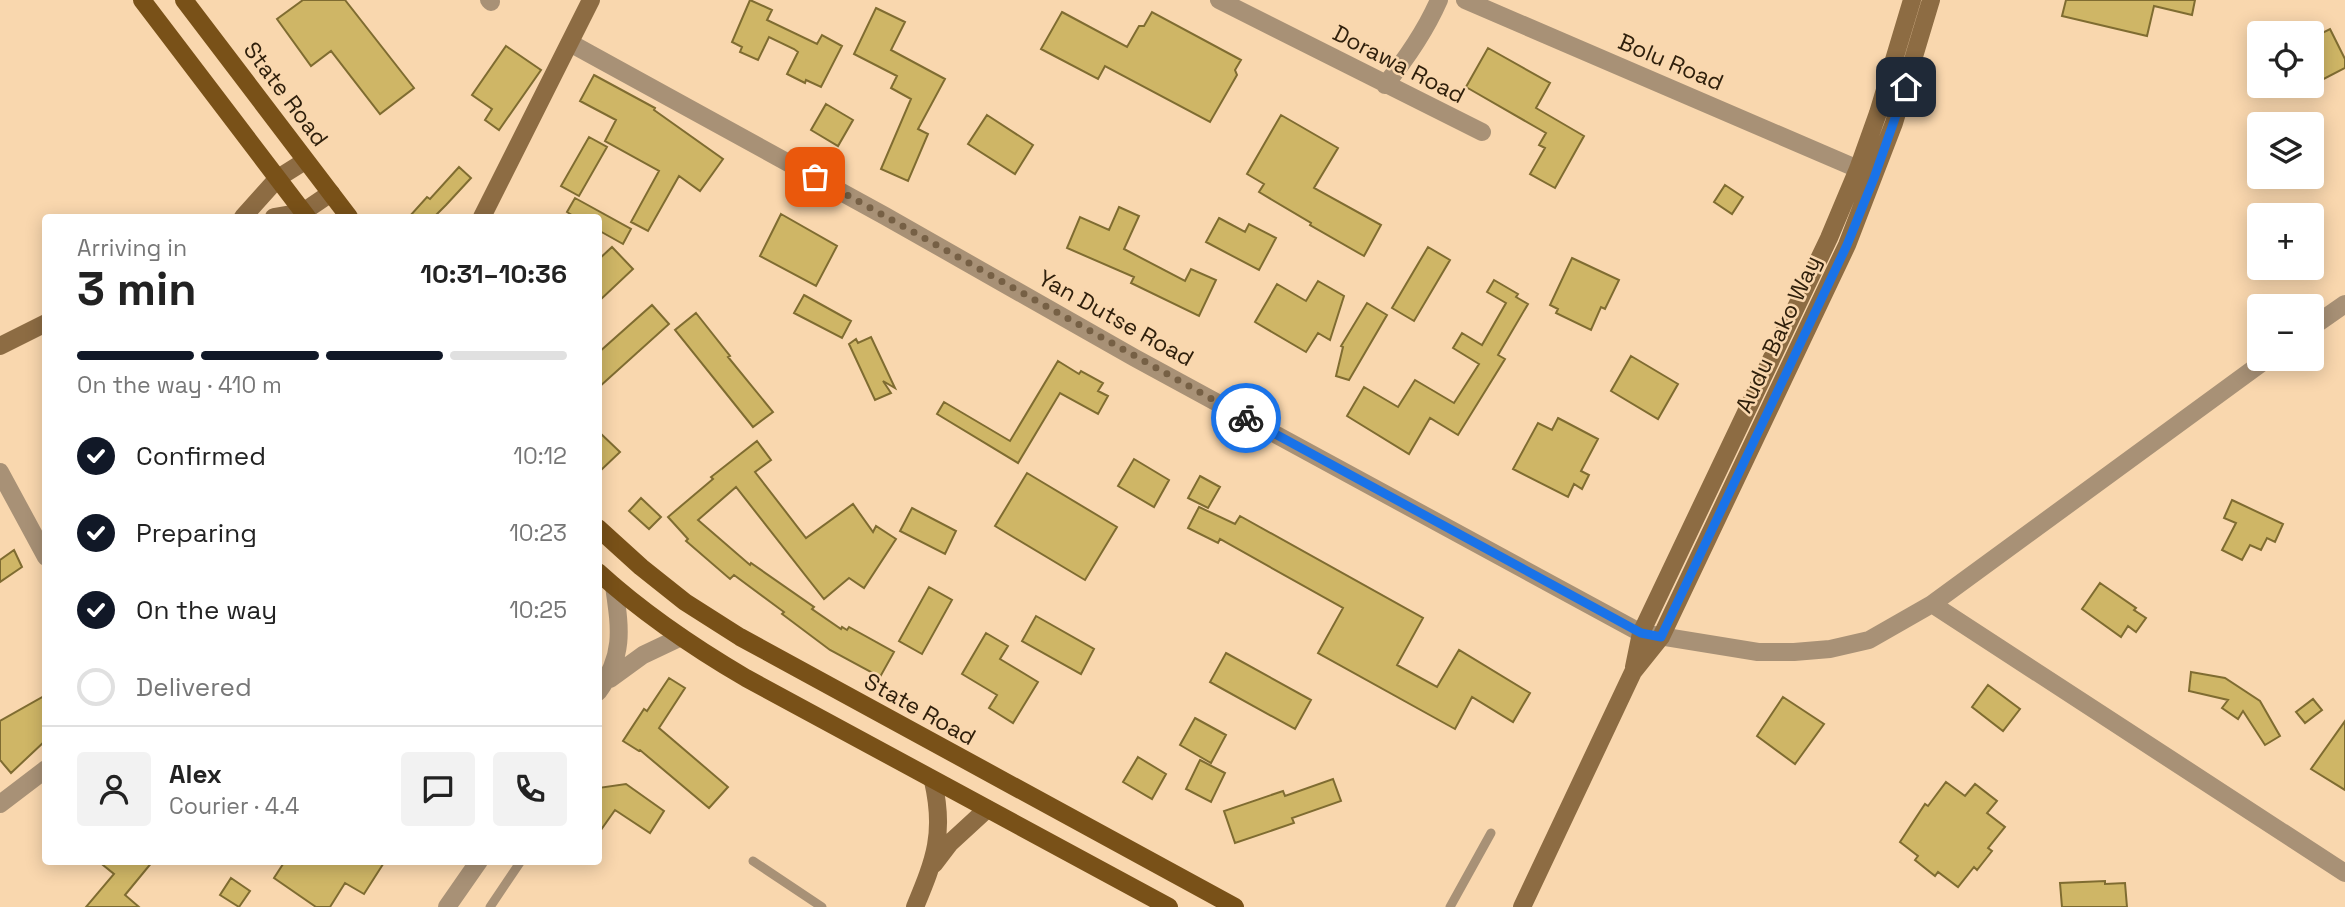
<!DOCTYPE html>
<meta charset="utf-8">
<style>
body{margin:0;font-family:"Space Grotesk",sans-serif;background:#f2f2f2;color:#222;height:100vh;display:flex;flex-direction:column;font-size:26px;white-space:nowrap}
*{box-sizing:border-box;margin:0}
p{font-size:23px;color:#767676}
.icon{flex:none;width:38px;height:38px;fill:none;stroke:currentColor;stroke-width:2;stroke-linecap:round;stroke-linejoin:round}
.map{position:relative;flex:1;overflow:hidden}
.drawer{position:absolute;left:42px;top:214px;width:560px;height:651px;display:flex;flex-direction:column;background:#fff;border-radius:7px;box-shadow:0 4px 18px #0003}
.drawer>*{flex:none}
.tools{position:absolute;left:2247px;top:21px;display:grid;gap:14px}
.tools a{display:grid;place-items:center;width:77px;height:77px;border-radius:7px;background:#fff;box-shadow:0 4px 18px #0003;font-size:35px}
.pin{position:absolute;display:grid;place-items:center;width:60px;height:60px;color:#fff;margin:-30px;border-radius:14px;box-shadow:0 4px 10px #0006}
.courier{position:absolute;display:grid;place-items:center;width:70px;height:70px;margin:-35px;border:5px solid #1a73e8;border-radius:50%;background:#fff;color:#222;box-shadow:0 2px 9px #0007}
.head em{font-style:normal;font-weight:600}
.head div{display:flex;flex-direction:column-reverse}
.head{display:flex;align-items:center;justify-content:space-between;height:119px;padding:0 35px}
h1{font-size:46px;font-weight:600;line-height:52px}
.bar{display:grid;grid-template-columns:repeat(4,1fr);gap:10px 7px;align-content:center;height:84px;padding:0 35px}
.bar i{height:9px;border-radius:5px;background:#e0e0e0}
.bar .selected{background:#111827}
.bar p{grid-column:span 4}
.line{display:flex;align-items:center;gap:18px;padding:0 35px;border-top:2px solid #e0e0e0}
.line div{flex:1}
.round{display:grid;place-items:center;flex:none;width:74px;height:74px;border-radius:7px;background:#f2f2f2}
ol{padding:0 35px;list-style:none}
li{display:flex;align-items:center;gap:21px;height:77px}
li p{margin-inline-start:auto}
li .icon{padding:7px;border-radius:50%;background:#111827;color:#fff;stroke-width:4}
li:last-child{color:#767676}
li i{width:38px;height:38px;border:4px solid #e0e0e0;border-radius:50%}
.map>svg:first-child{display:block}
.building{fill:#cfb666;stroke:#7f6c31;stroke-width:2}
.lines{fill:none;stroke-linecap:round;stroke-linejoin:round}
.lane{stroke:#a89176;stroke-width:9}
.street{stroke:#a89176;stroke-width:18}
.secondary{stroke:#8d6c43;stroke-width:18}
.primary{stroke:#795118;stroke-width:18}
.done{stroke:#766045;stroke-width:7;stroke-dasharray:0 12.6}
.route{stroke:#1a73e8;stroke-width:9}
.labels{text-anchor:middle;stroke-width:5;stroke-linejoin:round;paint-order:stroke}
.street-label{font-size:23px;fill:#30200c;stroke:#f9d7ae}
</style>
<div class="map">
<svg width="2345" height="907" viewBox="0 0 2345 907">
<rect width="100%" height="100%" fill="#f9d7ae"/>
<path class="building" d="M303 0H345L414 88 380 114 331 51 311 66 277 19Z
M750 0 772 10 767 20 817 44 822 35 842 46 821 87 806 80 805 83 787 74 798 52 794 49 769 37 758 60 740 52 742 47 732 42Z
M2066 0H2195L2192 15 2154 6 2147 36 2062 16Z
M876 8 905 22 891 50 945 79 918 129 928 134 908 181 881 169 911 99 891 88 897 76 854 54Z
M1062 12 1127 47 1139 26H1144L1152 12 1241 60 1235 70 1237 75 1210 122 1105 66 1098 79 1041 49Z
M2330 29 2345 59V68L2312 85V38Z
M506 46 541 70 499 130 485 120 492 109 472 95Z
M1488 48 1550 83 1536 108 1584 136 1555 188 1530 174 1545 148 1539 145 1546 133 1466 87Z
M594 75 655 108 654 110 723 159 700 191 679 176 648 231 631 222 659 171 605 141 616 120 580 101Z
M826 104 853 120 838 146 811 130Z
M987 115 1033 145 1015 174 968 144Z
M1281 115 1338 148 1314 188 1381 225 1364 256 1310 225 1311 223 1259 192 1264 184 1247 174Z
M589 137 607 147 579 196 561 186Z
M459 167 471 178 446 205 434 217H409L427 197 430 199Z
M1725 185 1743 197 1732 214 1714 202Z
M575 198 631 229 623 244 598 230V217H575L567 212Z
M1119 207 1139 216 1124 249 1185 281 1191 269 1216 280 1199 316 1131 283 1134 277 1067 248 1080 217 1109 230Z
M781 214 837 246 816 286 760 256Z
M1219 218 1245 232 1249 224 1276 238 1259 270 1206 242Z
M612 247 633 269 598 302V260Z
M1428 247 1450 260 1414 321 1392 308Z
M1572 258 1619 280 1605 309 1601 307 1591 330 1556 313 1558 309 1550 305Z
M1494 280 1518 294 1516 297 1528 304 1498 355 1505 359 1458 435 1430 418 1409 454 1347 416 1364 387 1398 407 1415 380 1454 403 1479 364 1453 348 1462 333 1482 345 1506 303 1487 292Z
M1318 281 1344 296 1330 340 1318 333 1306 352 1255 322 1277 284 1306 301Z
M804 295 851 321 842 338 794 313Z
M1367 303 1387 315 1349 380 1336 376 1343 347 1341 346Z
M652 305 669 324 598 388V353Z
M696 313 730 356 728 357 773 412 753 427 675 330Z
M871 337 895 388 883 381 891 393 875 400 849 344 856 339 858 343Z
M1631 356 1678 384 1658 419 1611 391Z
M1058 361 1079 374 1081 371 1103 383 1098 391 1108 396 1098 414 1060 393 1018 463 937 414 944 402 1010 441Z
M1558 418 1598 439 1581 471 1589 475 1582 489 1574 484 1568 497 1513 469 1538 423 1552 430Z
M598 431 620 452 598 473Z
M757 441 771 460 755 472 806 538 853 504 873 532 876 526 896 539 864 588 849 578 824 599 736 487 698 520 750 565 751 563 814 607 812 609 841 629 842 627 847 630 849 627 894 652 880 677 830 650 782 614 784 612 734 575 730 579 686 541 688 539 668 517 713 479 711 477Z
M1134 459 1169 480 1154 507 1118 486Z
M1027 473 1117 527 1085 580 995 526Z
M1200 476 1220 487 1208 508 1188 498Z
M641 498 661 517 649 529 629 511Z
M2232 500 2283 524 2275 542 2267 538 2261 550 2250 545 2242 560 2222 550 2236 523 2224 518Z
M1199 507 1235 524 1240 516 1423 618 1397 665 1437 687 1459 650 1530 693 1513 722 1472 697 1455 729 1318 653 1343 608 1220 539 1218 543 1188 528Z
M912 508 956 531 945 554 900 531Z
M14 550 22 567 0 582V560Z
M2100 583 2136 608 2134 610 2146 618 2136 632 2128 626 2121 637 2082 609Z
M929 587 952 600 922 654 899 641Z
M1036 616 1094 649 1081 674 1022 641Z
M986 633 1008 646 1000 659 1038 682 1013 723 989 708 997 695 962 674Z
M1226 653 1311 700 1295 729 1210 682Z
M2191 672 2225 678 2260 701 2280 736 2265 745 2243 711 2238 719 2222 708 2228 700 2189 691Z
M669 678 685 688 659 728 728 787 709 808 640 750 639 751 623 741 644 709 647 711Z
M1988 685 2020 709 2003 731 1972 707Z
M46 695V740L11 773 0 760V721Z
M1783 697 1824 724 1795 764 1757 736Z
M2313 699 2322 710 2305 723 2296 712Z
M1195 718 1226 735 1211 763 1180 745Z
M2345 721V790L2311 769Z
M1138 757 1166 774 1152 799 1123 782Z
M1200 760 1225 773 1211 802 1186 789Z
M1333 779 1341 801 1292 818 1294 823 1235 843 1224 811 1283 791 1285 796Z
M1946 782 1965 796 1975 784 1997 801 1987 813 2005 827 1988 848 1992 851 1977 870 1974 867 1958 887 1938 872 1935 876 1915 860 1918 856 1900 842 1925 804 1928 806Z
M626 784 664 811 650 833 615 810 598 834V788Z
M98 861H153L125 895 139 907H86L114 874Z
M285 861H385L364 894 345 883 330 907H316L274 878Z
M231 878 250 891 239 907 220 895Z
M2105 881V884L2125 883 2127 907H2062L2060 883Z"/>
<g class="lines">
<path class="lane" d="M753 861 822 907
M490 907 521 861
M1450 907 1491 833"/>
<path class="street" d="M489 0 491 2
M1219 0 1482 132
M1465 0 1858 169
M570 43 885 216 1135 358 1641 633 1758 652H1794L1830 649 1869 640 1932 604 2267 359
M1385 85C1407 58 1425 32 1439 0
M2312 327 2345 304
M0 472 46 557
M1932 604 2345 873
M610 679 643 655 681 637
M598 692C625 655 620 628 614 586
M0 804 46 769
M447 907 479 861"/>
<path class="secondary" d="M243 217 278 178 305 161
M274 217 303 212 331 193
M482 217 591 0
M0 346 46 323
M1634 667 1641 633 1829 238 1858 169 1878 113 1912 0
M934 864 950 843 987 809
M915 907C935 859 945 833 933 781
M1522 907 1633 672 1661 637 1847 245 1894 123 1931 0"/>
<path class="primary" d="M142 0 307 217
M184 0 349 217
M598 528 641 567 685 602 740 637 1235 907
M598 572C644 614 693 647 746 678L1169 907"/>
</g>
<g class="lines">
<path class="done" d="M815 177 1246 418"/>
<path class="route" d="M1246 418 1641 633 1661 637 1847 245 1874 178 1906 87"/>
</g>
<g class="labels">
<g class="street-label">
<text transform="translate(1671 62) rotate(23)" y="8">Bolu Road</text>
<text transform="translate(1399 64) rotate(27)" y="8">Dorawa Road</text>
<text transform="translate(286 94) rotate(53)" y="8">State Road</text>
<text transform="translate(1116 318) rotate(29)" y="8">Yan Dutse Road</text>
<text transform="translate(1778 334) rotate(-65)" y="8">Audu Bako Way</text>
<text transform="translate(920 709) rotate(29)" y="8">State Road</text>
</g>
</g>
</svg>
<div class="tools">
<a><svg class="icon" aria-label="locate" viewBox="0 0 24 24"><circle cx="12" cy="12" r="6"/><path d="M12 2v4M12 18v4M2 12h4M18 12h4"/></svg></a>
<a><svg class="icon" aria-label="layers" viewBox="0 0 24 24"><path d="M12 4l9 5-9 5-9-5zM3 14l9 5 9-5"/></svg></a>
<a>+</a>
<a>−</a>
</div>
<div class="pin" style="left:815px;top:177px;background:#ea580c"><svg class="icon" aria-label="bag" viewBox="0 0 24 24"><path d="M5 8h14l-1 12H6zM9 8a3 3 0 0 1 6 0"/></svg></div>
<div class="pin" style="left:1906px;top:87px;background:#1f2937"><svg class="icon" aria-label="home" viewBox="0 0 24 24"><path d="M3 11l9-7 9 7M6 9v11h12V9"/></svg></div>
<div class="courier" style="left:1246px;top:418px"><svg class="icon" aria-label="bike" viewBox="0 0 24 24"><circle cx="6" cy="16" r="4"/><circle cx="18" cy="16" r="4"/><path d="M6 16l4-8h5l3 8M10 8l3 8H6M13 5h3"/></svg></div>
<section class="drawer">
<div class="head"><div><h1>3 min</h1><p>Arriving in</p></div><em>10:31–10:36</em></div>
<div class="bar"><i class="selected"></i><i class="selected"></i><i class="selected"></i><i></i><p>On the way · 410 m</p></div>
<ol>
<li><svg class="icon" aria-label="check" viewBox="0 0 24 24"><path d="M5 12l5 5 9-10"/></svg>Confirmed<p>10:12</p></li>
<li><svg class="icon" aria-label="check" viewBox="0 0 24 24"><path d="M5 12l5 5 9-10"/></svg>Preparing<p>10:23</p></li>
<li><svg class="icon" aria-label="check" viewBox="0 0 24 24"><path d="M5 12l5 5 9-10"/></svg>On the way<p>10:25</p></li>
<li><i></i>Delivered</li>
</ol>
<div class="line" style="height:126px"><a class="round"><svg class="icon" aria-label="person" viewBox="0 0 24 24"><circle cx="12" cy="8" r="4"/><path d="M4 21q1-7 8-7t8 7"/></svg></a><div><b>Alex</b><p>Courier · 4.4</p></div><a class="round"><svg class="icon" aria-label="chat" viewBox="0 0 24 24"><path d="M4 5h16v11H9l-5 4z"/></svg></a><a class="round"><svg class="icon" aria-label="phone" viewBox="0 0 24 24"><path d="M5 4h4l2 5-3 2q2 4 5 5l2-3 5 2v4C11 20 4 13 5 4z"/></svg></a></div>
</section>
</div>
